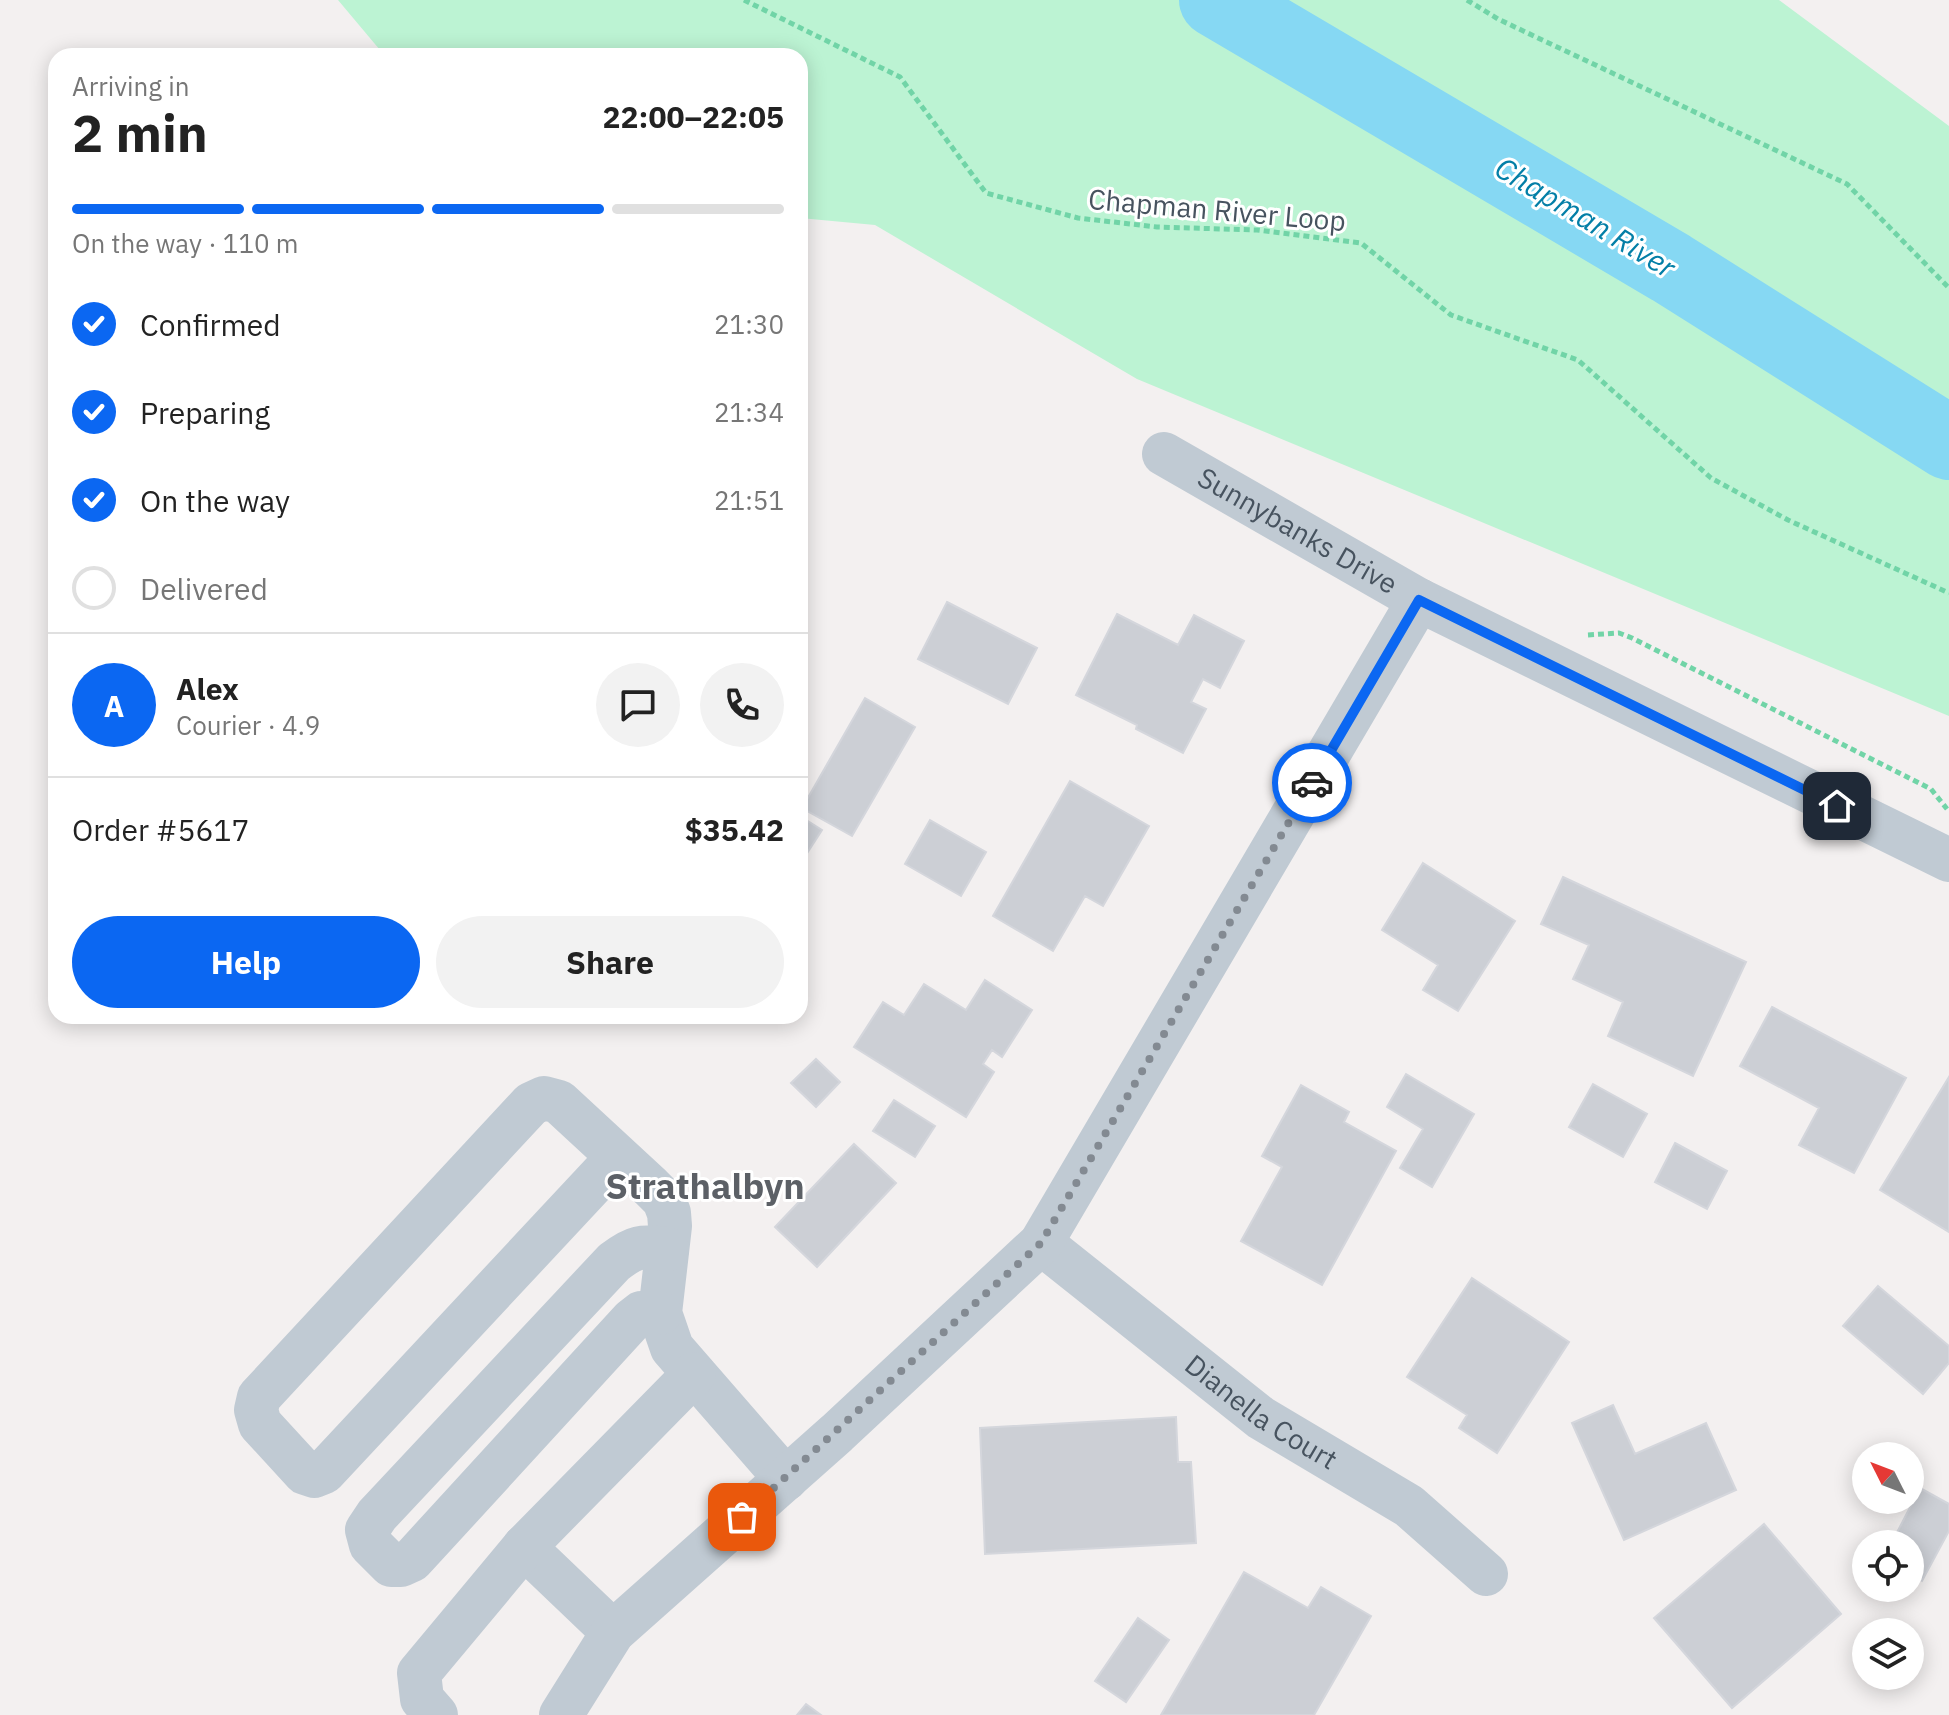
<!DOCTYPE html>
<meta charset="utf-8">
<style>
body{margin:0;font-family:"IBM Plex Sans",sans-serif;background:#f2f2f2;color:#222;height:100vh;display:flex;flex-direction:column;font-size:30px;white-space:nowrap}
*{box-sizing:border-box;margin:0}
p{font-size:26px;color:#767676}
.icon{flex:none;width:44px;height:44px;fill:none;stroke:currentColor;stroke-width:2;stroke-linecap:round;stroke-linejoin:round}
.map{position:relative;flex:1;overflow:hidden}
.panel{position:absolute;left:48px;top:48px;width:760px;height:976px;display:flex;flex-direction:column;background:#fff;border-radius:24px;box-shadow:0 4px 20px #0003}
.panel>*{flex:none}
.needle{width:52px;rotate:312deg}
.buttons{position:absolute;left:1852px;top:1442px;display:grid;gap:16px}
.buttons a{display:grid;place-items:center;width:72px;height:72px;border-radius:50%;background:#fff;box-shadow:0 4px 20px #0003;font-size:40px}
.pin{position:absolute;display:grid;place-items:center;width:68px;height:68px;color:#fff;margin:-34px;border-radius:16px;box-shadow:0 4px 12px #0006}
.courier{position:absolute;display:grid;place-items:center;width:80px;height:80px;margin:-40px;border:6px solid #0b67f2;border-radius:50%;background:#fff;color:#222;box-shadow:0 2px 10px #0007}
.overview em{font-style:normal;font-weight:700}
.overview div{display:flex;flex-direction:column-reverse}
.overview{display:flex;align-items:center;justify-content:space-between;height:136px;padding:0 24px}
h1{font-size:52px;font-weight:700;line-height:60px}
.bar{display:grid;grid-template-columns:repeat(4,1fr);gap:12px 8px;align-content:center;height:96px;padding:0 24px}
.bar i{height:10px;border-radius:6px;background:#e0e0e0}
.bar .on{background:#0b67f2}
.bar p{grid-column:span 4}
.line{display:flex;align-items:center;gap:20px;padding:0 24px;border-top:2px solid #e0e0e0}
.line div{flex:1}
.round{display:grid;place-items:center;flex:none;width:84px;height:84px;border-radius:42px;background:#f2f2f2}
ol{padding:0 24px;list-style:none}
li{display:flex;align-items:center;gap:24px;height:88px}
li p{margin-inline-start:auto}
li .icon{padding:8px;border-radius:50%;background:#0b67f2;color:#fff;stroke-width:4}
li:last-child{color:#767676}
li i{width:44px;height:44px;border:4px solid #e0e0e0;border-radius:50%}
.action{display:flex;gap:16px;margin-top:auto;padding:16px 24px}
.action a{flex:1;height:92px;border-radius:48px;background:#0b67f2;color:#fff;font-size:32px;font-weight:700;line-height:92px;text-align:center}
.action a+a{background:#f2f2f2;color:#222}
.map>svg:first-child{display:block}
.green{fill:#bcf3d3}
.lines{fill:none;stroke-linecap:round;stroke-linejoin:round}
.river{stroke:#86d8f3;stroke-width:74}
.building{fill:#cccfd5;stroke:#d4d6dc;stroke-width:2}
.path{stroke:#71d4a7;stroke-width:5;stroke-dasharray:6 4;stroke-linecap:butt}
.minor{stroke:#c0cad3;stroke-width:44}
.done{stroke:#838a92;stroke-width:8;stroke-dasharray:0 14.4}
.route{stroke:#0b67f2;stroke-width:10}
.labels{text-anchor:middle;stroke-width:6;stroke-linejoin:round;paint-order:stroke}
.street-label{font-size:28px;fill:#47535f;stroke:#fff}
.water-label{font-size:30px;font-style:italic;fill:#037fa7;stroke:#fff}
.district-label{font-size:36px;font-weight:bold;fill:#5c6066;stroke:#fff}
</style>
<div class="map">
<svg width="1949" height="1715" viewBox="0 0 1949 1715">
<rect width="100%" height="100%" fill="#f3f0f0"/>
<path class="green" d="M338 0H1779L1949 126V716L1137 379 875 225 800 218V56H385Z"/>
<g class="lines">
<path class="river" d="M1216 0 1671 268 1949 443"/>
</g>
<path class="building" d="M947 602 1037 648 1008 704 918 659Z
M1117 614 1178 645 1194 615 1244 641 1220 688 1203 679 1191 702 1206 709 1183 753 1136 729 1137 725 1076 695Z
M865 698 915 727 852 836 802 808Z
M1070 781 1149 826 1103 906 1085 896 1053 951 993 916Z
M800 816 822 830 800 864Z
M930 820 986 852 961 896 905 864Z
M1423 863 1515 921 1458 1011 1423 990 1438 965 1382 930Z
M1563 877 1746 962 1693 1076 1608 1036 1623 1002 1573 979 1589 945 1541 924Z
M985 980 1032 1010 1002 1057 992 1050 983 1064 994 1072 966 1117 854 1047 883 1002 904 1015 924 984 966 1010Z
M1772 1007 1906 1078 1854 1173 1799 1145 1819 1108 1740 1066Z
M816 1059 840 1082 816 1107 791 1083Z
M1406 1074 1474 1114 1432 1187 1400 1168 1423 1129 1387 1107Z
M1949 1077V1232L1880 1190Z
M1593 1084 1647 1114 1623 1157 1569 1127Z
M1301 1085 1349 1112 1344 1122 1396 1151 1322 1285 1241 1241 1282 1167 1262 1156Z
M894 1100 935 1126 915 1157 873 1131Z
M1675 1143 1727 1171 1707 1209 1655 1182Z
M854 1144 896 1183 817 1267 775 1227Z
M1472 1278 1569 1342 1497 1453 1459 1428 1467 1415 1407 1377Z
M1878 1286 1949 1346V1363L1923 1394 1843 1326Z
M1613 1405 1635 1454 1706 1423 1736 1490 1624 1540 1572 1423Z
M1176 1417 1178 1462H1191L1196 1543 985 1554 980 1428Z
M1920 1488 1949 1504V1531L1922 1581 1910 1575V1544H1891Z
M1764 1524 1841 1614 1732 1708 1654 1618Z
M1244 1572 1308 1608 1321 1587 1371 1616 1314 1715H1161Z
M1138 1618 1169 1640 1126 1702 1095 1681Z
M806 1704 821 1715H797Z"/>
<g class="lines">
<path class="path" d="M744 0 900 77 986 193 1078 218 1157 227 1257 230 1361 243 1451 315 1578 360 1711 478 1788 520 1949 593
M1467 0 1498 19 1847 184 1949 288
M1588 635 1619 633 1632 638 1931 789 1947 809"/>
<g class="minor">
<path id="s1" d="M1164 454 1419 600 1949 860"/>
<path d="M618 1157 324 1472 314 1476 305 1473 260 1424 256 1410 259 1397 531 1104 544 1098 559 1102 651 1187 664 1200 669 1213 670 1226 660 1313 672 1348 786 1479"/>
<path id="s2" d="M1041 1243 1261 1418 1409 1506 1486 1574"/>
<path d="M660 1313H641L632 1320 412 1560 401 1565H391L371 1545 367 1530 377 1515 614 1262C635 1246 640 1246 667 1249"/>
<path d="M524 1547 613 1632"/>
<path d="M436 1715 422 1699 419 1673 524 1547 694 1374"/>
<path d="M561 1715 613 1632 837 1433 1041 1243 1419 600"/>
</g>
</g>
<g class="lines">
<path class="done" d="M742 1517 1041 1243 1312 783"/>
<path class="route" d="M1312 783 1419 600 1837 806"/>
</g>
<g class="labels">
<g class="street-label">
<text transform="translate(1217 210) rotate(5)" y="10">Chapman River Loop</text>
<text dy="10" stroke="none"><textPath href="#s1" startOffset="154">Sunnybanks Drive</textPath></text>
<text dy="10" stroke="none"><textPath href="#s2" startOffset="278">Dianella Court</textPath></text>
</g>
<g class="water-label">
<text transform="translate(1585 218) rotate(31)" y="10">Chapman River</text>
</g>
<g class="district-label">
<text x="705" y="1199">Strathalbyn</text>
</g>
</g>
</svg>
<div class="buttons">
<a><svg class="needle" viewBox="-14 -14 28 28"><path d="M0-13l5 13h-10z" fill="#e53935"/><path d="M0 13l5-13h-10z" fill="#767676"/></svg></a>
<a><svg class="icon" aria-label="locate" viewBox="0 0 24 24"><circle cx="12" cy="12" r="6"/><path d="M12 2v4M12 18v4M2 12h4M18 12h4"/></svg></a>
<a><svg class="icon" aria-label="layers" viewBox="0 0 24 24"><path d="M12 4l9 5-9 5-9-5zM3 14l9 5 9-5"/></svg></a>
</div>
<div class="pin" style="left:742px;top:1517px;background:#ea580c"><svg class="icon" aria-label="bag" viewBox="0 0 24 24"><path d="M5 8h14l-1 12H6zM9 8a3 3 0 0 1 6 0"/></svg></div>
<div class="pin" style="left:1837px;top:806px;background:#1f2937"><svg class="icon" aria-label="home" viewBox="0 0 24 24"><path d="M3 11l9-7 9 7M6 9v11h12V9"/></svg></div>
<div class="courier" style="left:1312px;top:783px"><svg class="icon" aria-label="car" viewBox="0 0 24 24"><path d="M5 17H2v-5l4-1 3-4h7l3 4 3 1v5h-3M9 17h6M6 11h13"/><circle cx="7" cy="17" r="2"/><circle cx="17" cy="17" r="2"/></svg></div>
<section class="panel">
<div class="overview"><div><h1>2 min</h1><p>Arriving in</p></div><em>22:00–22:05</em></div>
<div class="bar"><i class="on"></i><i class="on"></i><i class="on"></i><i></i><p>On the way · 110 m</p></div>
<ol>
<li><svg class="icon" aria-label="check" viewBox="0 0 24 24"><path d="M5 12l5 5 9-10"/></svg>Confirmed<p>21:30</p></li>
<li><svg class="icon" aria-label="check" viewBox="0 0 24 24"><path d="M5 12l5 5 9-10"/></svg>Preparing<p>21:34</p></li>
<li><svg class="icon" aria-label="check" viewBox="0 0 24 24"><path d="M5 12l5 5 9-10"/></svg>On the way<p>21:51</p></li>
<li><i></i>Delivered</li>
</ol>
<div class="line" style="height:144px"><b class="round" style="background:#0b67f2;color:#fff">A</b><div><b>Alex</b><p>Courier · 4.9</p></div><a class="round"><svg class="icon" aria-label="chat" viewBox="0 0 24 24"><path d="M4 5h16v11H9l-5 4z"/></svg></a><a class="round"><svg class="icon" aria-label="phone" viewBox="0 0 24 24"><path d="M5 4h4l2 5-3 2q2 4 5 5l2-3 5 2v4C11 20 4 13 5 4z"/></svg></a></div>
<div class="line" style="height:104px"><div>Order #5617</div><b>$35.42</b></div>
<div class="action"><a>Help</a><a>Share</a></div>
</section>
</div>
